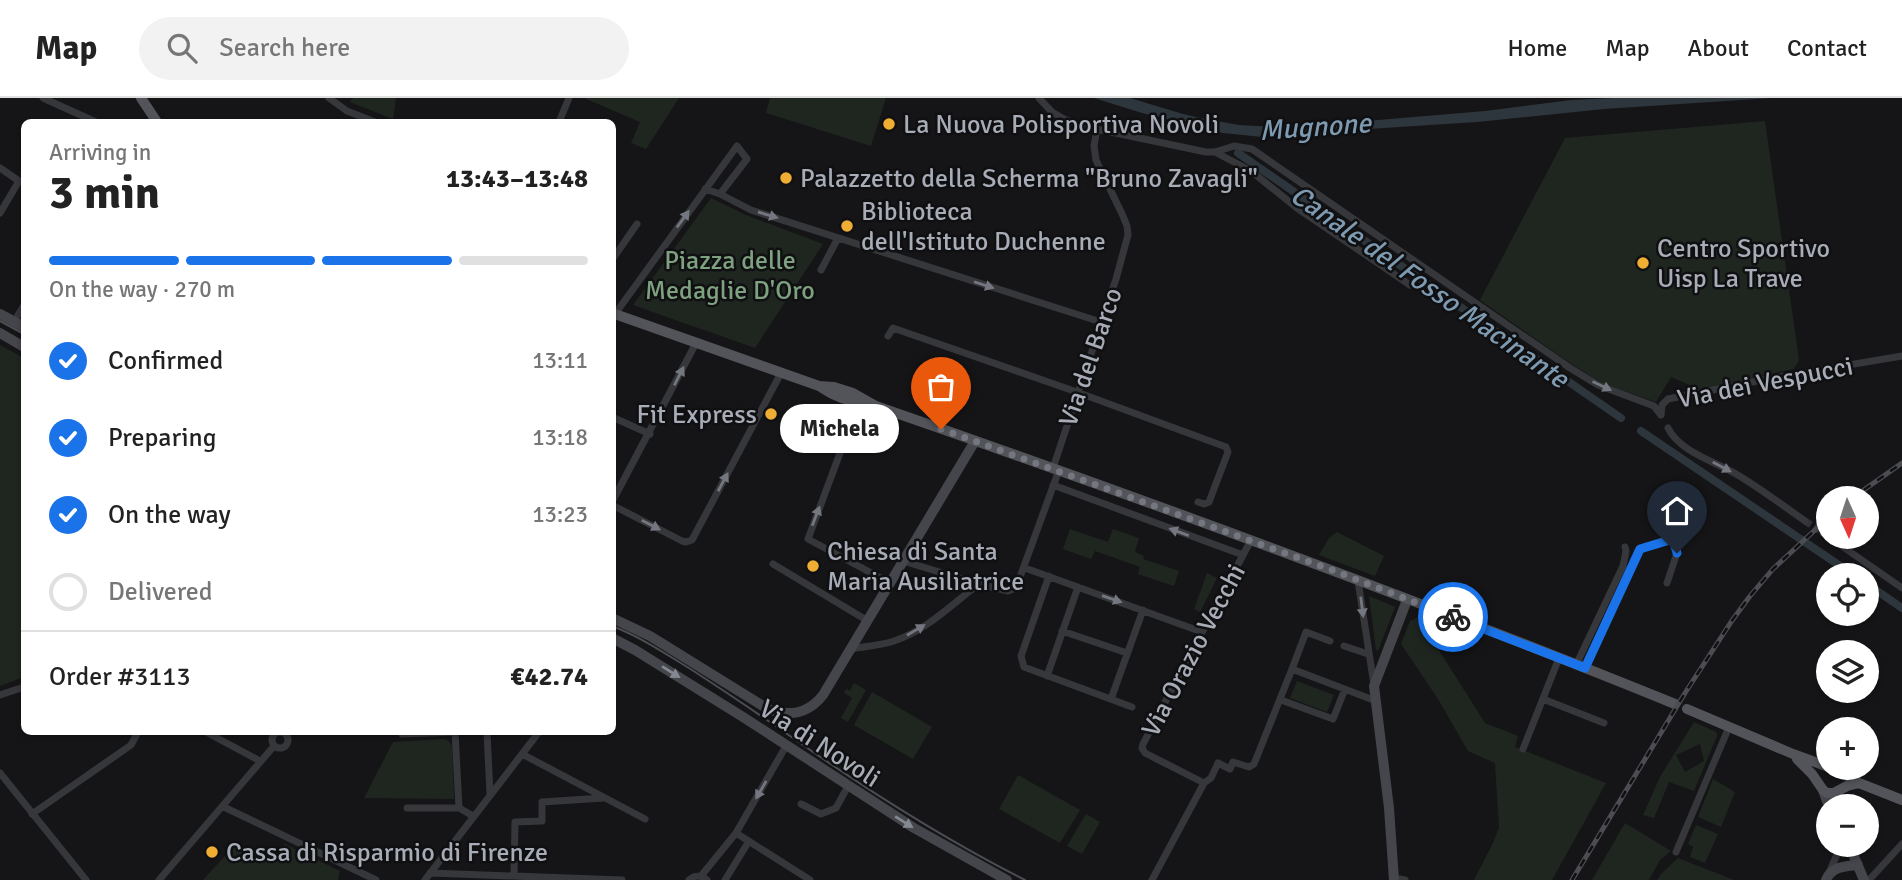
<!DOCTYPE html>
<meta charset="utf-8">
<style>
body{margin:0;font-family:Signika,sans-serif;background:#f2f2f2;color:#222;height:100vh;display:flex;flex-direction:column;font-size:26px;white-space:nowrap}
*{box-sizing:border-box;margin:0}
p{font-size:23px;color:#767676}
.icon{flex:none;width:38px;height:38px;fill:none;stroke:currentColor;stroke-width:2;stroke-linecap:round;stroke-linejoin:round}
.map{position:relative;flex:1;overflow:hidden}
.sheet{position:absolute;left:21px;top:21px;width:595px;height:616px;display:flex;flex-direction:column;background:#fff;border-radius:10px;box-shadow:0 2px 5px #0004}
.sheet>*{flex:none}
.needle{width:46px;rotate:177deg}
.controls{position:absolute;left:1816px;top:388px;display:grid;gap:14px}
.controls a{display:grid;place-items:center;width:63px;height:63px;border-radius:50%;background:#fff;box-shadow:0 2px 5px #0004;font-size:35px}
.pin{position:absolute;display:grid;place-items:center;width:60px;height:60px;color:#fff;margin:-72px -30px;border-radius:50% 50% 50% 0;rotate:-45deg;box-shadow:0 0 7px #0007}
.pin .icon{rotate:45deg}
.courier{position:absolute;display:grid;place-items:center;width:70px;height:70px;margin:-35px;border:5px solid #1a73e8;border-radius:50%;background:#fff;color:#222;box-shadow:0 2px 9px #0007}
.bubble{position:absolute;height:49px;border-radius:24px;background:#fff;box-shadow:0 2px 5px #0004;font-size:23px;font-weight:700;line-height:49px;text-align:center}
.head em{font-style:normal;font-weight:700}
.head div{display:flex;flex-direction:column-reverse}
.head{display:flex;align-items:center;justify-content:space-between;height:119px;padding:0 28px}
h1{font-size:46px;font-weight:700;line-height:52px}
.bar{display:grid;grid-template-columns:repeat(4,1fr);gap:10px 7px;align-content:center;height:84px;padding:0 28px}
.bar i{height:9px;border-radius:5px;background:#e0e0e0}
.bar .on{background:#1a73e8}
.bar p{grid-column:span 4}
.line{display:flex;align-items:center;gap:18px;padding:0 28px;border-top:2px solid #e0e0e0}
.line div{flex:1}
ol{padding:0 28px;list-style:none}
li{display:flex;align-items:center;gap:21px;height:77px}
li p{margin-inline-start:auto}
li .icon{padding:7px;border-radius:50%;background:#1a73e8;color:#fff;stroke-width:4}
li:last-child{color:#767676}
li i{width:38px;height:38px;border:4px solid #e0e0e0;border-radius:50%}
header{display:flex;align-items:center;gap:42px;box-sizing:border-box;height:98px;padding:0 35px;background:#fff;border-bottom:2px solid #e0e0e0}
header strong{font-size:33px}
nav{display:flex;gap:38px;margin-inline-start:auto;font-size:24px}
.search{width:490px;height:63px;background:#f2f2f2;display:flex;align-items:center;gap:18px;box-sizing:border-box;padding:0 24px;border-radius:38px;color:#767676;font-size:26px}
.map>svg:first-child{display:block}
.green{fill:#1f2620;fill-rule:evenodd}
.water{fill:#2d363c}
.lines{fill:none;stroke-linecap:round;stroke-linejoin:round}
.canal{stroke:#2d363c;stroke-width:8}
.street-tunnel{stroke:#323337;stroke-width:7;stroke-dasharray:7 3.5;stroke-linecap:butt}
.street{stroke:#36373b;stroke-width:7}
.secondary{stroke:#44464b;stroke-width:10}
.primary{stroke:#52545a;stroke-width:10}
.tram{stroke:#4b4d52;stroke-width:2}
.rail-casing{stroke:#4b4d52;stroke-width:5}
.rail{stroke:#101012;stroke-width:2.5;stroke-dasharray:8;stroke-linecap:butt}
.oneway{fill:#74777f}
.oneway2{fill:#848891}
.done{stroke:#74777f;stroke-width:7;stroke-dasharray:0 12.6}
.route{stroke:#1a73e8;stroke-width:9}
.poi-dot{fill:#efad34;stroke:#101012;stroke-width:2.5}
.labels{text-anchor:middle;stroke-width:5;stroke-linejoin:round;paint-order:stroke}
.poi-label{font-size:26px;fill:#a7acb7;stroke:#101012;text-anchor:start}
.park-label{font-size:26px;fill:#7ea180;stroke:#101012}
.street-label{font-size:26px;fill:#a7acb7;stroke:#101012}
.water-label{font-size:28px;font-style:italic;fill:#7e9ab1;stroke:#101012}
</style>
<header>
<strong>Map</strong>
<div class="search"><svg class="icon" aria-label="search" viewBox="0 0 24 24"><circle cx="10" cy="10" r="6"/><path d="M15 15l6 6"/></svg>Search here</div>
<nav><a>Home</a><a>Map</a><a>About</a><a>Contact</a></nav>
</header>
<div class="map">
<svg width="1902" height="782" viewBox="0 0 1902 782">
<rect width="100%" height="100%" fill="#151517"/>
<path class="green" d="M353 0H396L393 21 350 4Z
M584 0H679L646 51 631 45 640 24Z
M770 0H886L871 48 766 15Z
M1765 23 1799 262 1794 271 1699 291 1671 279 1656 304 1602 285 1570 265 1480 202 1565 40Z
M711 100 746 117 823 146 755 250 633 207Z
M0 247 24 260V579L0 588Z
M1070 431 1108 444 1113 431 1139 440 1135 454 1144 458 1143 461 1179 473 1174 488 1138 476 1140 469 1095 453 1091 461 1063 451Z
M1337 434 1384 458 1375 478 1319 457 1329 440Z
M1207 475 1217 480 1200 514 1194 511Z
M1369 498 1395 509 1378 553 1376 552Z
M1418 519 1485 625 1518 638 1515 649 1606 685 1552 782H1474L1493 745 1499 729 1495 665 1468 653 1438 601 1401 546 1410 523Z
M1297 583 1334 597 1327 614 1290 600Z
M854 585 866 592 848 624 841 620 852 600 844 595 846 591 850 593Z
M872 594 932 629 913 661 854 627Z
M1694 624 1714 633 1717 635V638L1694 693 1669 684 1654 720 1643 717 1660 679ZM1700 646 1704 663 1685 674 1676 657Z
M443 641 449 643 452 648 454 701 364 700 393 644Z
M1018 677 1080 712 1060 745 999 711Z
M1713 681 1735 694 1721 729 1698 719Z
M1086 716 1100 724 1082 756 1067 748Z
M1625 725 1671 753 1660 762 1649 782H1592Z
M1696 727 1718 736 1705 765 1690 759 1693 749 1688 746Z
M285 746 340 773 338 782H203L235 747 269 764Z
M1678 760 1734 782H1657L1661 776Z"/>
<path class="water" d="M1094 0H1130L1183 16 1205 21 1239 27 1275 29 1378 22 1485 13 1571 2 1615 0H1772L1604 11 1477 24 1353 32 1324 37 1273 40 1223 35 1142 15Z"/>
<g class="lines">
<path class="canal" d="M1238 55 1621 320
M1641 333 1855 478
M1867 486 1902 510"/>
<path class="street-tunnel" d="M1805 423 1823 435"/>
<path class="street" d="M43 0 96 24
M329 0 347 13 375 24
M1039 0 1052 14 1064 21 1082 28 1206 54H1215L1234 48 1252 51 1570 270 1598 287 1654 308 1661 317
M559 24 569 0
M1215 54 1251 73 1297 110 1410 187
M0 70 19 83 0 115
M705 91 720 96 751 112 1101 224
M612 162 637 126
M821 172 838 140
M615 216 737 48 747 61 720 96
M14 224 24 207
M888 238 893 230 1074 293 1226 349 1228 354 1209 404 1204 406 1198 404
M859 304 808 441 890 485
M1661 317 1662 307 1668 301 1772 280 1902 258
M612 319 650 336
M1668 330C1680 354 1714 363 1736 376 1760 390 1782 407 1805 423
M1053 370 1116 181 1128 137 1127 128 1123 118 1096 62 1094 48 1097 31
M1053 387 1243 457
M612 404 696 245
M612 407 682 443 686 444 692 442 781 275
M1823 435 1902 490
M903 463 979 486
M773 466 868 523
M1025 470 1202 534
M1049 478 1021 558 1024 569 1132 609
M1358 483 1374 587
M1062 533 1127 555
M1330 543 1306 534 1292 571 1376 603
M1344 548 1368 556
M851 551C865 548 880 548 894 543 926 533 952 506 979 486L1008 493 1016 490 1059 372
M1576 567 1623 468 1626 453 1625 449
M1585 571 1641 451 1673 441 1677 455 1667 485
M1047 578 1078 489
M0 597 24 589
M1111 601 1143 512
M1543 601 1604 625
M1281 602 1333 621 1345 591
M206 634 260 663
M487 634 490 696
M272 642a8 8 0 1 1 16 0a8 8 0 1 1-16 0Z
M402 636 455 634 459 710 473 718
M1523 651 1559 560
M522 656 645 721
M0 675 86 782
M1204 685 1211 680 1218 665 1230 671 1233 664 1249 669 1254 666 1292 571
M801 706 821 716 836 710 848 688
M1836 709V700L1839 693
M226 710 376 782
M407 710H459
M32 716 131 647 138 634
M736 735 810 782
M1676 754 1729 629
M430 775 622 782
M1829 775 1841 747
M514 778 515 724 542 723V704L604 700
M701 778 736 735 786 648
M1394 780 1405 782
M159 782 274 648
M425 782 539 634
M689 782C694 777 701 777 707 782
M725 782 749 743
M1152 782 1204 685 1145 655 1142 650 1143 646 1251 442
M1869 782 1902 746"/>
<path class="secondary" d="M0 216 24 229
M0 235 24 249
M612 520 650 538 768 611C789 619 808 616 823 597L975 343
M612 540 635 552 743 619 914 730 1007 782
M1823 692 1829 709
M1849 747 1864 782
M1394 782 1389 710 1374 588 1407 502
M1826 782C1831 769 1845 768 1858 767"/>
<path class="primary" d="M141 0 157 24
M612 215 819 288 834 289 853 295 876 308C1144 401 1411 499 1675 606
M822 290C835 299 849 304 865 305
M1687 611 1793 656 1837 672 1859 685 1902 702
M1797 661 1812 676 1823 692 1827 695H1834L1847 688 1859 685"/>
<path class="tram" d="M0 223 24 236
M612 528C641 539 666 556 692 572 726 594 760 617 793 640 867 692 944 741 1025 782"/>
<defs>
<path id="rail" d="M1851 401 1902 365
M1572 782 1685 595 1731 524 1750 498 1773 471 1829 419"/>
</defs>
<use href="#rail" class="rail-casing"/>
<use href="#rail" class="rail"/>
</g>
<defs><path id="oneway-solid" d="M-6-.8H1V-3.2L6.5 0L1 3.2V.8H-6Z" transform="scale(1.75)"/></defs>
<g class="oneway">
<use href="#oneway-solid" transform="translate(768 117) rotate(17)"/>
<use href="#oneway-solid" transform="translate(683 121) rotate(-54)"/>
<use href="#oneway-solid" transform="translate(984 187) rotate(18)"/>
<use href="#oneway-solid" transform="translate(679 278) rotate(-63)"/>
<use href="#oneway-solid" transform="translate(1602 288) rotate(25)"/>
<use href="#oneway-solid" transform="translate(1722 369) rotate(28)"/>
<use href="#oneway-solid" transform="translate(723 384) rotate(-62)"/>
<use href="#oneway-solid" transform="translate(816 418) rotate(-69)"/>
<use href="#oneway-solid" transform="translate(651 427) rotate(27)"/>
<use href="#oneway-solid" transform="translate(1179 434) rotate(-160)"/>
<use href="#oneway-solid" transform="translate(1112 501) rotate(19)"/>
<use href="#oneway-solid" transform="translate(1362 509) rotate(83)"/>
<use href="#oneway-solid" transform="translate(916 532) rotate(-30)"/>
<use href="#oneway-solid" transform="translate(761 692) rotate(120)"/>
</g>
<g class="oneway2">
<use href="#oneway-solid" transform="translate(671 574) rotate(32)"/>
<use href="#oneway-solid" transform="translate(904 724) rotate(32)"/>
</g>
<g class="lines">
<path class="done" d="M941 331 1332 472 1453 519"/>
<path class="route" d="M1453 519 1585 570 1640 451 1673 441 1677 455"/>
</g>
<g class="poi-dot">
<circle cx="889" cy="26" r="7"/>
<circle cx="786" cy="80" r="7"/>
<circle cx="847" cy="128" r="7"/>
<circle cx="1643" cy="165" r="7"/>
<circle cx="771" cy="316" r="7"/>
<circle cx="813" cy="468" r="7"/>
<circle cx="212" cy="754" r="7"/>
</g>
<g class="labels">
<g class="poi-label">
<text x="903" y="35">La Nuova Polisportiva Novoli</text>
<text x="800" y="89">Palazzetto della Scherma "Bruno Zavagli"</text>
<text x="861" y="122">Biblioteca<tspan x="861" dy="30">dell'Istituto Duchenne</tspan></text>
<text x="1657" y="159">Centro Sportivo<tspan x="1657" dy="30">Uisp La Trave</tspan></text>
<text x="757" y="325" text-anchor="end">Fit Express</text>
<text x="827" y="462">Chiesa di Santa<tspan x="827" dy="30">Maria Ausiliatrice</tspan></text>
<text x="226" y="763">Cassa di Risparmio di Firenze</text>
</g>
<g class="park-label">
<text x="730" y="171">Piazza delle<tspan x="730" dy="30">Medaglie D'Oro</tspan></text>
</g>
<g class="street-label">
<text transform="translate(1090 259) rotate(-71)" y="9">Via del Barco</text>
<text transform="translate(1765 284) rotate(-11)" y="9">Via dei Vespucci</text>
<text transform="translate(1193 552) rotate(-62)" y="9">Via Orazio Vecchi</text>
<text transform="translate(820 645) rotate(33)" y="9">Via di Novoli</text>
</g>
<g class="water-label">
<text transform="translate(1315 28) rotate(-4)" y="10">Mugnone</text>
<text transform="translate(1430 188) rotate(35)" y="10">Canale del Fosso Macinante</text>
</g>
</g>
</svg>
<div class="controls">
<a><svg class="needle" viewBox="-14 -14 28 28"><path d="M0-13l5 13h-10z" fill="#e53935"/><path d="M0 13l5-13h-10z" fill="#767676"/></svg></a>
<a><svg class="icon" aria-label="locate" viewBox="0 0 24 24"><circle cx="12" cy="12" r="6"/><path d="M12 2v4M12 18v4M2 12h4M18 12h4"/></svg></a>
<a><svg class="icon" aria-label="layers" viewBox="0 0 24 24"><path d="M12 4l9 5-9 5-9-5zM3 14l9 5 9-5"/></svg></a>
<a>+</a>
<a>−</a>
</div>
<div class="pin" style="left:941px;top:331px;background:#ea580c"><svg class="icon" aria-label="bag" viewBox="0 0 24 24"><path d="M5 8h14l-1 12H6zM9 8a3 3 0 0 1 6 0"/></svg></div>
<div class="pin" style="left:1677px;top:455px;background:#1f2937"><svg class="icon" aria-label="home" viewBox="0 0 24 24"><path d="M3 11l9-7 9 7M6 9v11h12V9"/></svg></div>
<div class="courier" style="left:1453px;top:519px"><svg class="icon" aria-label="bike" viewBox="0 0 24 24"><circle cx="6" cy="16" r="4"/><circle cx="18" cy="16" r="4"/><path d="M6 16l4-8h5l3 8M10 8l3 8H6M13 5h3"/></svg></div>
<div class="bubble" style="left:780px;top:306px;width:119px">Michela</div>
<section class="sheet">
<div class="head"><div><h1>3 min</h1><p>Arriving in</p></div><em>13:43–13:48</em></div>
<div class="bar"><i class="on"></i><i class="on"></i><i class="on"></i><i></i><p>On the way · 270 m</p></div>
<ol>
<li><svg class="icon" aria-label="check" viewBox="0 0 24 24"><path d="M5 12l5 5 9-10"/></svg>Confirmed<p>13:11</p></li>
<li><svg class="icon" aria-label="check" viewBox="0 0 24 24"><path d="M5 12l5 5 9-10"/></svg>Preparing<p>13:18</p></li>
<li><svg class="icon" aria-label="check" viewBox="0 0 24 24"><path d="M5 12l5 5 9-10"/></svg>On the way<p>13:23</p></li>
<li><i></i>Delivered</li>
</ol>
<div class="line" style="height:91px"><div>Order #3113</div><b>€42.74</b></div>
</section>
</div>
